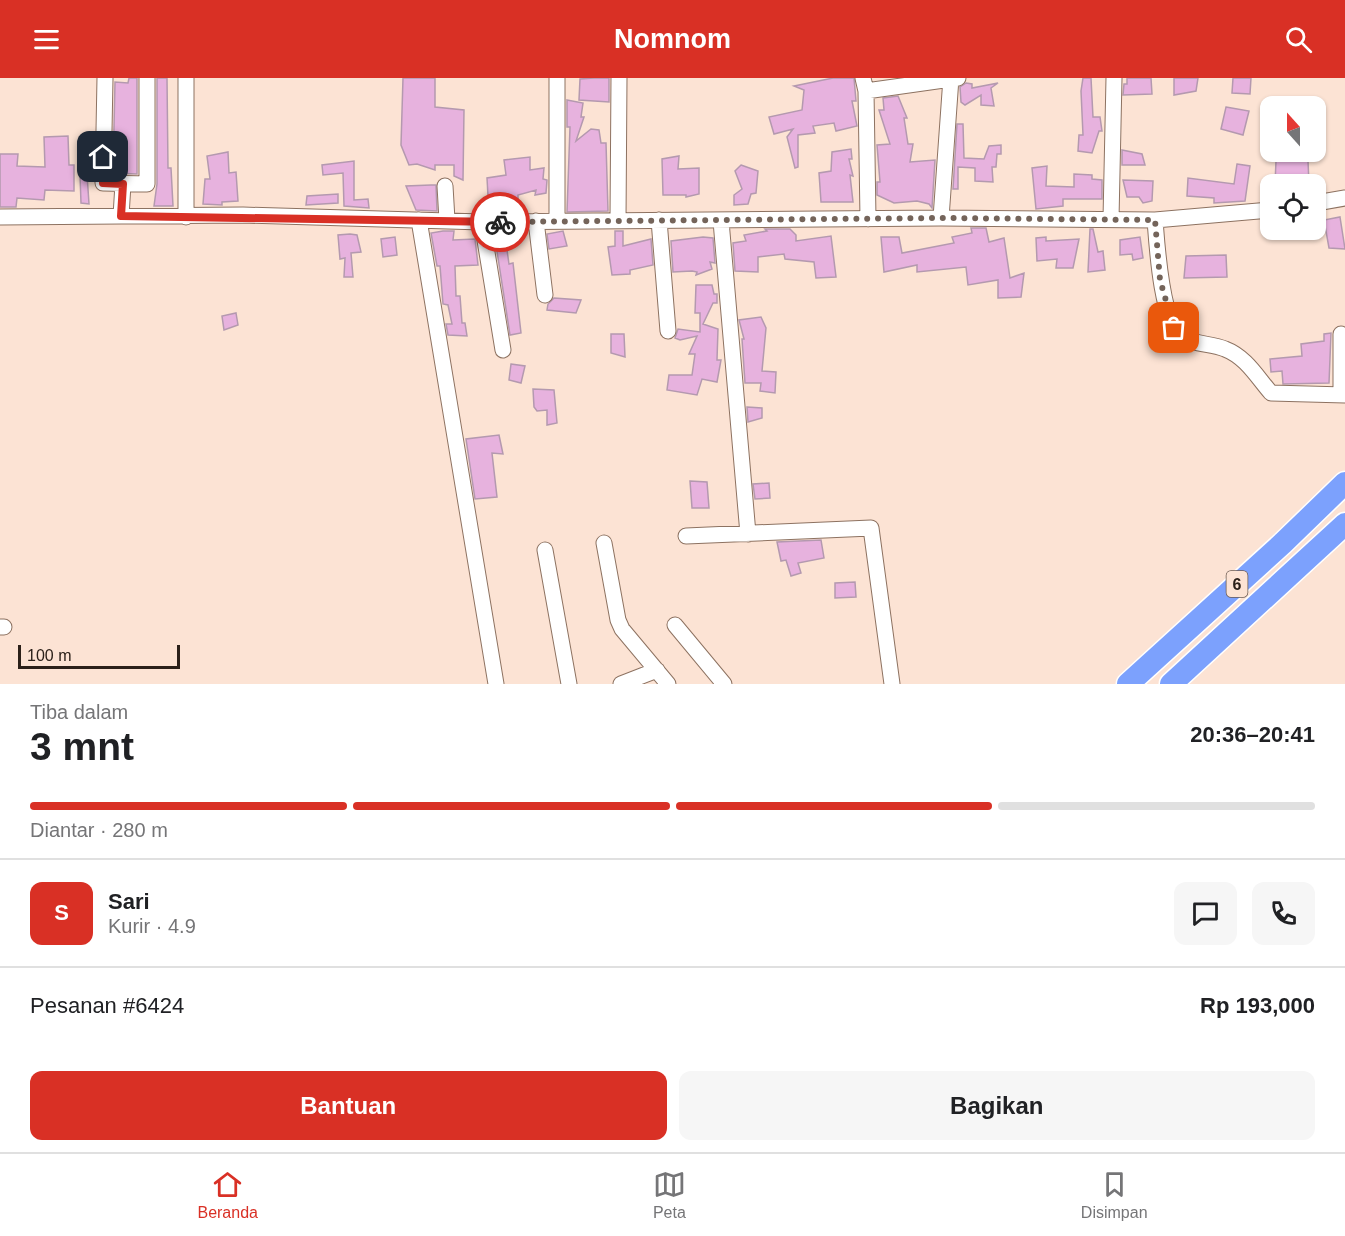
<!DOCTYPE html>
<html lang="id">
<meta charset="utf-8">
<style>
body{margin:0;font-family:Arial,sans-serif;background:#f6f6f6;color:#202124;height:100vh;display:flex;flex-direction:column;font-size:22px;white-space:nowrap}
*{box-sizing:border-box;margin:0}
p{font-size:20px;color:#757577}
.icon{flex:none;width:33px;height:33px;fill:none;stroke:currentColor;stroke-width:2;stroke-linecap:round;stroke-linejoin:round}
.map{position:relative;height:606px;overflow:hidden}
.panel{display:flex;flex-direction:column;background:#fff;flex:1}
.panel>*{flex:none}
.needle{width:39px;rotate:339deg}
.fabs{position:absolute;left:1260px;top:18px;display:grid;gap:12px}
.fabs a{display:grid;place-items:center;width:66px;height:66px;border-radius:12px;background:#fff;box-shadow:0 2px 4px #0004;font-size:30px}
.scale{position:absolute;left:18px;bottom:15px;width:162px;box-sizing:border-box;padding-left:6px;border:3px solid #2b2019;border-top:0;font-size:16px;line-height:21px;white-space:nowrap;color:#2b2019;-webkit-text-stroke:4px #fce3d4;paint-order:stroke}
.pin{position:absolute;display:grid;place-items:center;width:51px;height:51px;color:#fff;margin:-26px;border-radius:12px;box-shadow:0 3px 9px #0006}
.courier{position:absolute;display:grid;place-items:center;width:60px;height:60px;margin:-30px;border:4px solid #d93025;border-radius:50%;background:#fff;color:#222;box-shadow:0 2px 8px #0007}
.head em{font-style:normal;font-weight:700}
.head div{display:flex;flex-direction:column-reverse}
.head{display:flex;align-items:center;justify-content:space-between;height:102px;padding:0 30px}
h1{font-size:39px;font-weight:700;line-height:45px}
.bar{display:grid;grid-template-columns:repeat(4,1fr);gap:9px 6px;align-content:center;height:72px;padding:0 30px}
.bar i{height:8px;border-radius:4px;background:#e0e0e0}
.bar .selected{background:#d93025}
.bar p{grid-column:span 4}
.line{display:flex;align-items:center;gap:15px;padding:0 30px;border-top:2px solid #e0e0e0}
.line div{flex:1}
.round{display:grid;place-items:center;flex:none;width:63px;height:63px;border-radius:12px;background:#f6f6f6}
.cta{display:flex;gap:12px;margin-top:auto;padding:12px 30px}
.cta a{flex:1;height:69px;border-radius:12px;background:#d93025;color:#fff;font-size:24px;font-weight:700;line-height:69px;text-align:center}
.cta a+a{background:#f6f6f6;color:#202124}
header{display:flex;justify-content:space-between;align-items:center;height:78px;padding:0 30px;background:#d93025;color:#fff;font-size:27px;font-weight:700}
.dock{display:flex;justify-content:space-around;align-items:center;height:84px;border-top:2px solid #e0e0e0;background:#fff;font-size:16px;color:#757577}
.dock a{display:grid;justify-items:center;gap:3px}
.dock .selected{color:#d93025}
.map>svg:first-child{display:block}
.building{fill:#e7b2de;stroke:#b499af;stroke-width:1.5}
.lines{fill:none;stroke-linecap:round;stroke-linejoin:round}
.minor-casing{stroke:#8d7261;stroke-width:17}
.highway-casing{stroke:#fff;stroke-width:25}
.minor{stroke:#fff;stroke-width:15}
.highway{stroke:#7ca1fd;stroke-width:22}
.done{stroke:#74645a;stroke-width:6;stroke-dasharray:0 10.8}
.route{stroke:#d93025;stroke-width:8}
.labels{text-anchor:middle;stroke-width:4.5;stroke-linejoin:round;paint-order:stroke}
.shield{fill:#fce3d4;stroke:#6a5a51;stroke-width:1.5}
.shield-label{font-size:16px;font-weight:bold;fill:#2b2019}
</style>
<header><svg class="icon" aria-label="menu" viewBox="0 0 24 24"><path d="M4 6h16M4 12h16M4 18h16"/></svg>Nomnom<svg class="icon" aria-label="search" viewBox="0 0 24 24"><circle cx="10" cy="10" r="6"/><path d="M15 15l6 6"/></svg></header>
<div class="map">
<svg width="1345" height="606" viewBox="0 0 1345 606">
<rect width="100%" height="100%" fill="#fce3d4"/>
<path class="building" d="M129 0H137V96L113 95 115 4 128 5Z
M157 0H167L168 90H171L173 128H154L157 106Z
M403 0H435V29L464 32 463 102 454 98V87H435V92L417 86 409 87 401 67Z
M594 0H609V24L579 22 580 1Z
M833 0H854L856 23H852L857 48 836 53 834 45 813 48 815 55 798 57V89L795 90 787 59 793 51 774 56 769 39 802 32 804 12 794 8Z
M1083 0H1091L1093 39H1100L1102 53H1099L1092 75 1078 73 1079 57H1083L1081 13Z
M1127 0H1151L1152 16 1123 17 1124 6H1127Z
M1174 0H1198L1196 13 1174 17Z
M1233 0H1251L1250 16 1232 15Z
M966 5 972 6V10L998 5 991 10 994 28 981 27V17L965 27 961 24 960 9Z
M898 18 907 40H904L908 66H913L910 84 935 82 932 130 929 126 917 123 894 125 877 117V104H880L877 67 890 66 879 32H884L883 20Z
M567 22 583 25 581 39H584L576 63 591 51 599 52 601 65H606L608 133 567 134 570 49H567Z
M1226 29 1249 33 1243 57 1221 51Z
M957 46H963L964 80 984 81 989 68 1001 67V76H997L996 89H992L993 104 975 103V90L958 89V111H953Z
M68 58 69 87H74V113L45 112 44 122 17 120 16 129H0V76H18L17 88 45 89 44 59Z
M851 71 852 81H849L853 98 850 97 853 124H821L819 95 831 93 832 74Z
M1122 72 1142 76 1145 87H1122Z
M228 74 229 95 236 94 238 123 222 124V127L203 126 205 101H210L207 78Z
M679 78 678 91 699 90V116L686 119V117H663L662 81Z
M530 79V92L544 90 543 101 547 102 546 115 535 117 536 112 518 117V121L506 122V116L488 118 487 100 506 97 504 82Z
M354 83V122L368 121 369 130 344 128 343 95 323 97 322 87Z
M1276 83H1308L1309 106H1275Z
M1237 86 1250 88 1245 123 1214 125V120L1187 118 1188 100 1234 106Z
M741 87 758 93 756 115 751 116 748 126 734 127V117L742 111 735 93Z
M1047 88 1046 108 1074 109V96L1092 97V101L1102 102V121H1063V128L1036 131 1032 90Z
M87 96 89 126 81 125 80 97Z
M1123 102 1153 103 1152 123 1143 125 1139 119H1127Z
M431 107H436L437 133 416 132 406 108Z
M338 116V125L306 127 307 118Z
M1340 139 1345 171 1329 170 1324 142Z
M971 150H986L989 164 1004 160 1010 200 1024 195 1021 219 998 220V202L968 207 966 189 917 194V187L884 194 881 159H899L902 175 954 165 952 159 972 155Z
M765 151H790L796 157V163L831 158 836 199 816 200 814 184 785 181 784 176 758 179V194L735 193 733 165 746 163 744 157 767 153Z
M1090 151H1093L1098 174 1103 173 1105 192 1088 194Z
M443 153H454L453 162 475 161 478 187 455 188 456 218H460L462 245H465L467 258 448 257 446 246H452L448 227 443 226 440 188H437L431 155Z
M563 153 567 168 549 171 547 156Z
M615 153H623V168L651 161 653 187 630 192V196L612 197 608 169 615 168Z
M494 154H508L510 165H506L509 186 513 185 521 255 510 257Z
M350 156 357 157 361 174 351 175 353 199H344L345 180 340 181 338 157Z
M395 159 397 177 383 179 381 161Z
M703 159 713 160 715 185 710 184 712 191 696 197 697 194 692 193 673 194 671 163Z
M1046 159V163L1079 161 1073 190H1056L1057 181 1037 183 1036 160Z
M1140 159 1143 180 1133 182 1132 176 1120 177V162Z
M1226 177 1227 199 1184 200 1186 178Z
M696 207H712L714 216H717V225H713L703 246 718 251 717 282H721L717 304 702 301 697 317 667 312 669 297H692L695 276H689L697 258 680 262 675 260 678 251 700 254V235H695Z
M554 220 581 222 576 235 547 232 548 226Z
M236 235 238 247 224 252 222 238Z
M761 239 766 250 762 293 776 294 775 315 760 313 761 305H745L742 261H744L739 242Z
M1331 255 1329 305 1283 306 1282 293 1271 294 1270 281 1302 278 1301 266 1324 263V256Z
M611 256H624L625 279 611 275Z
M511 286 525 288 521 305 509 302Z
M533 311 554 312 557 345 547 347V332L537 333 534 329Z
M747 329 762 330V340L748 344Z
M499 357 503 376 492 375 497 419 475 421 466 361Z
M690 403 707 404 709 430H692Z
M769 405 770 420 755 421 753 406Z
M821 462 824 480 798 485 801 495 791 498 786 482 781 483 777 464Z
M855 504 856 519 835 520V505Z"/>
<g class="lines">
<defs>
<path id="minor" d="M105 0 103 105 147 106V0
M186 0V139
M557 0V143
M863 0 866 13 868 141
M866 13 958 0
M445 108 447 142
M1316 125 1345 120
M121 138 123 106
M0 139 243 137 482 144 941 140 1155 142 1270 132
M941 140 951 0
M1111 141 1114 0
M419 142 496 606
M618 142 619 0
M659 142 668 253
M1155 142C1157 167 1161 242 1181 258 1194 267 1211 265 1225 271 1246 279 1257 299 1271 315L1345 317
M536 143 545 217
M721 143 748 456
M482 144 503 272
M1341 317V256
M686 458 871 450 892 606
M604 465 618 542 622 551 668 606
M545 472 569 606
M675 547 724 606
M0 549H4
M621 606 657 592"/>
<path id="highway" d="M1128 606 1283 465 1345 405
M1171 606 1345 446"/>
</defs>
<use href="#minor" class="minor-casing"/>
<use href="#highway" class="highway-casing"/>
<use href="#minor" class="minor"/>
<use href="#highway" class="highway"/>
</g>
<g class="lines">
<path class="done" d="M500 144 941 140 1155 142 1160 202 1174 250"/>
<path class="route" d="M103 79V105L123 106 121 138 500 144"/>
</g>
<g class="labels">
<rect class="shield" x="1226.5" y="493" width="21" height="26" rx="4.5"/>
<g class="shield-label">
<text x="1237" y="512">6</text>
</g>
</g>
</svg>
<div class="fabs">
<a><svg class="needle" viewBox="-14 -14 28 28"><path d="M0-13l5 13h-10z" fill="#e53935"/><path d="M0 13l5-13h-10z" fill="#757577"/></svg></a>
<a><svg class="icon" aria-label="locate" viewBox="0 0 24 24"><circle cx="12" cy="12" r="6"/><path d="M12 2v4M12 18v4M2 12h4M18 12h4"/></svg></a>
</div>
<div class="scale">100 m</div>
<div class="pin" style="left:1174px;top:250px;background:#ea580c"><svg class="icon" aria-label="bag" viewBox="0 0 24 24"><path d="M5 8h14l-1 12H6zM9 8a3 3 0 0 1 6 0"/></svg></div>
<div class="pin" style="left:103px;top:79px;background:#1f2937"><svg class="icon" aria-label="home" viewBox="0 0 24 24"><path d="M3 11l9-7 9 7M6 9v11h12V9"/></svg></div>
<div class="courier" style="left:500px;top:144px"><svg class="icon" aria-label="bike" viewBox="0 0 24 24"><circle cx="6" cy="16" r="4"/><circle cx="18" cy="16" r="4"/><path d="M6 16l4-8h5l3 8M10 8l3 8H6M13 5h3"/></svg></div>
</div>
<section class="panel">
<div class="head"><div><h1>3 mnt</h1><p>Tiba dalam</p></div><em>20:36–20:41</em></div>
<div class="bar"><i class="selected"></i><i class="selected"></i><i class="selected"></i><i></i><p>Diantar · 280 m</p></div>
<div class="line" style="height:108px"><b class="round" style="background:#d93025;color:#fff">S</b><div><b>Sari</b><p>Kurir · 4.9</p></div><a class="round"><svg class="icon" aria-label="chat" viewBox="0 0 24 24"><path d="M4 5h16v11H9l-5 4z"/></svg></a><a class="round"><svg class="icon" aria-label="phone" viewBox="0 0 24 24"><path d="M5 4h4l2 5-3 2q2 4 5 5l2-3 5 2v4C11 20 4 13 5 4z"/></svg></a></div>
<div class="line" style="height:78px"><div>Pesanan #6424</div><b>Rp 193,000</b></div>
<div class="cta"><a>Bantuan</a><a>Bagikan</a></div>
</section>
<nav class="dock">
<a class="selected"><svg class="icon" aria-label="home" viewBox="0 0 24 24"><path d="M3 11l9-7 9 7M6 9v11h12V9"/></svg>Beranda</a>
<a><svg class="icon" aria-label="map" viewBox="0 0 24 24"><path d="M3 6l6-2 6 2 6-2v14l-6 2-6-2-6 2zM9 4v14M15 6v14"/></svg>Peta</a>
<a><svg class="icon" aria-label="saved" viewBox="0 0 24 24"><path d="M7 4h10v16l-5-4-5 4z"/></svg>Disimpan</a>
</nav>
